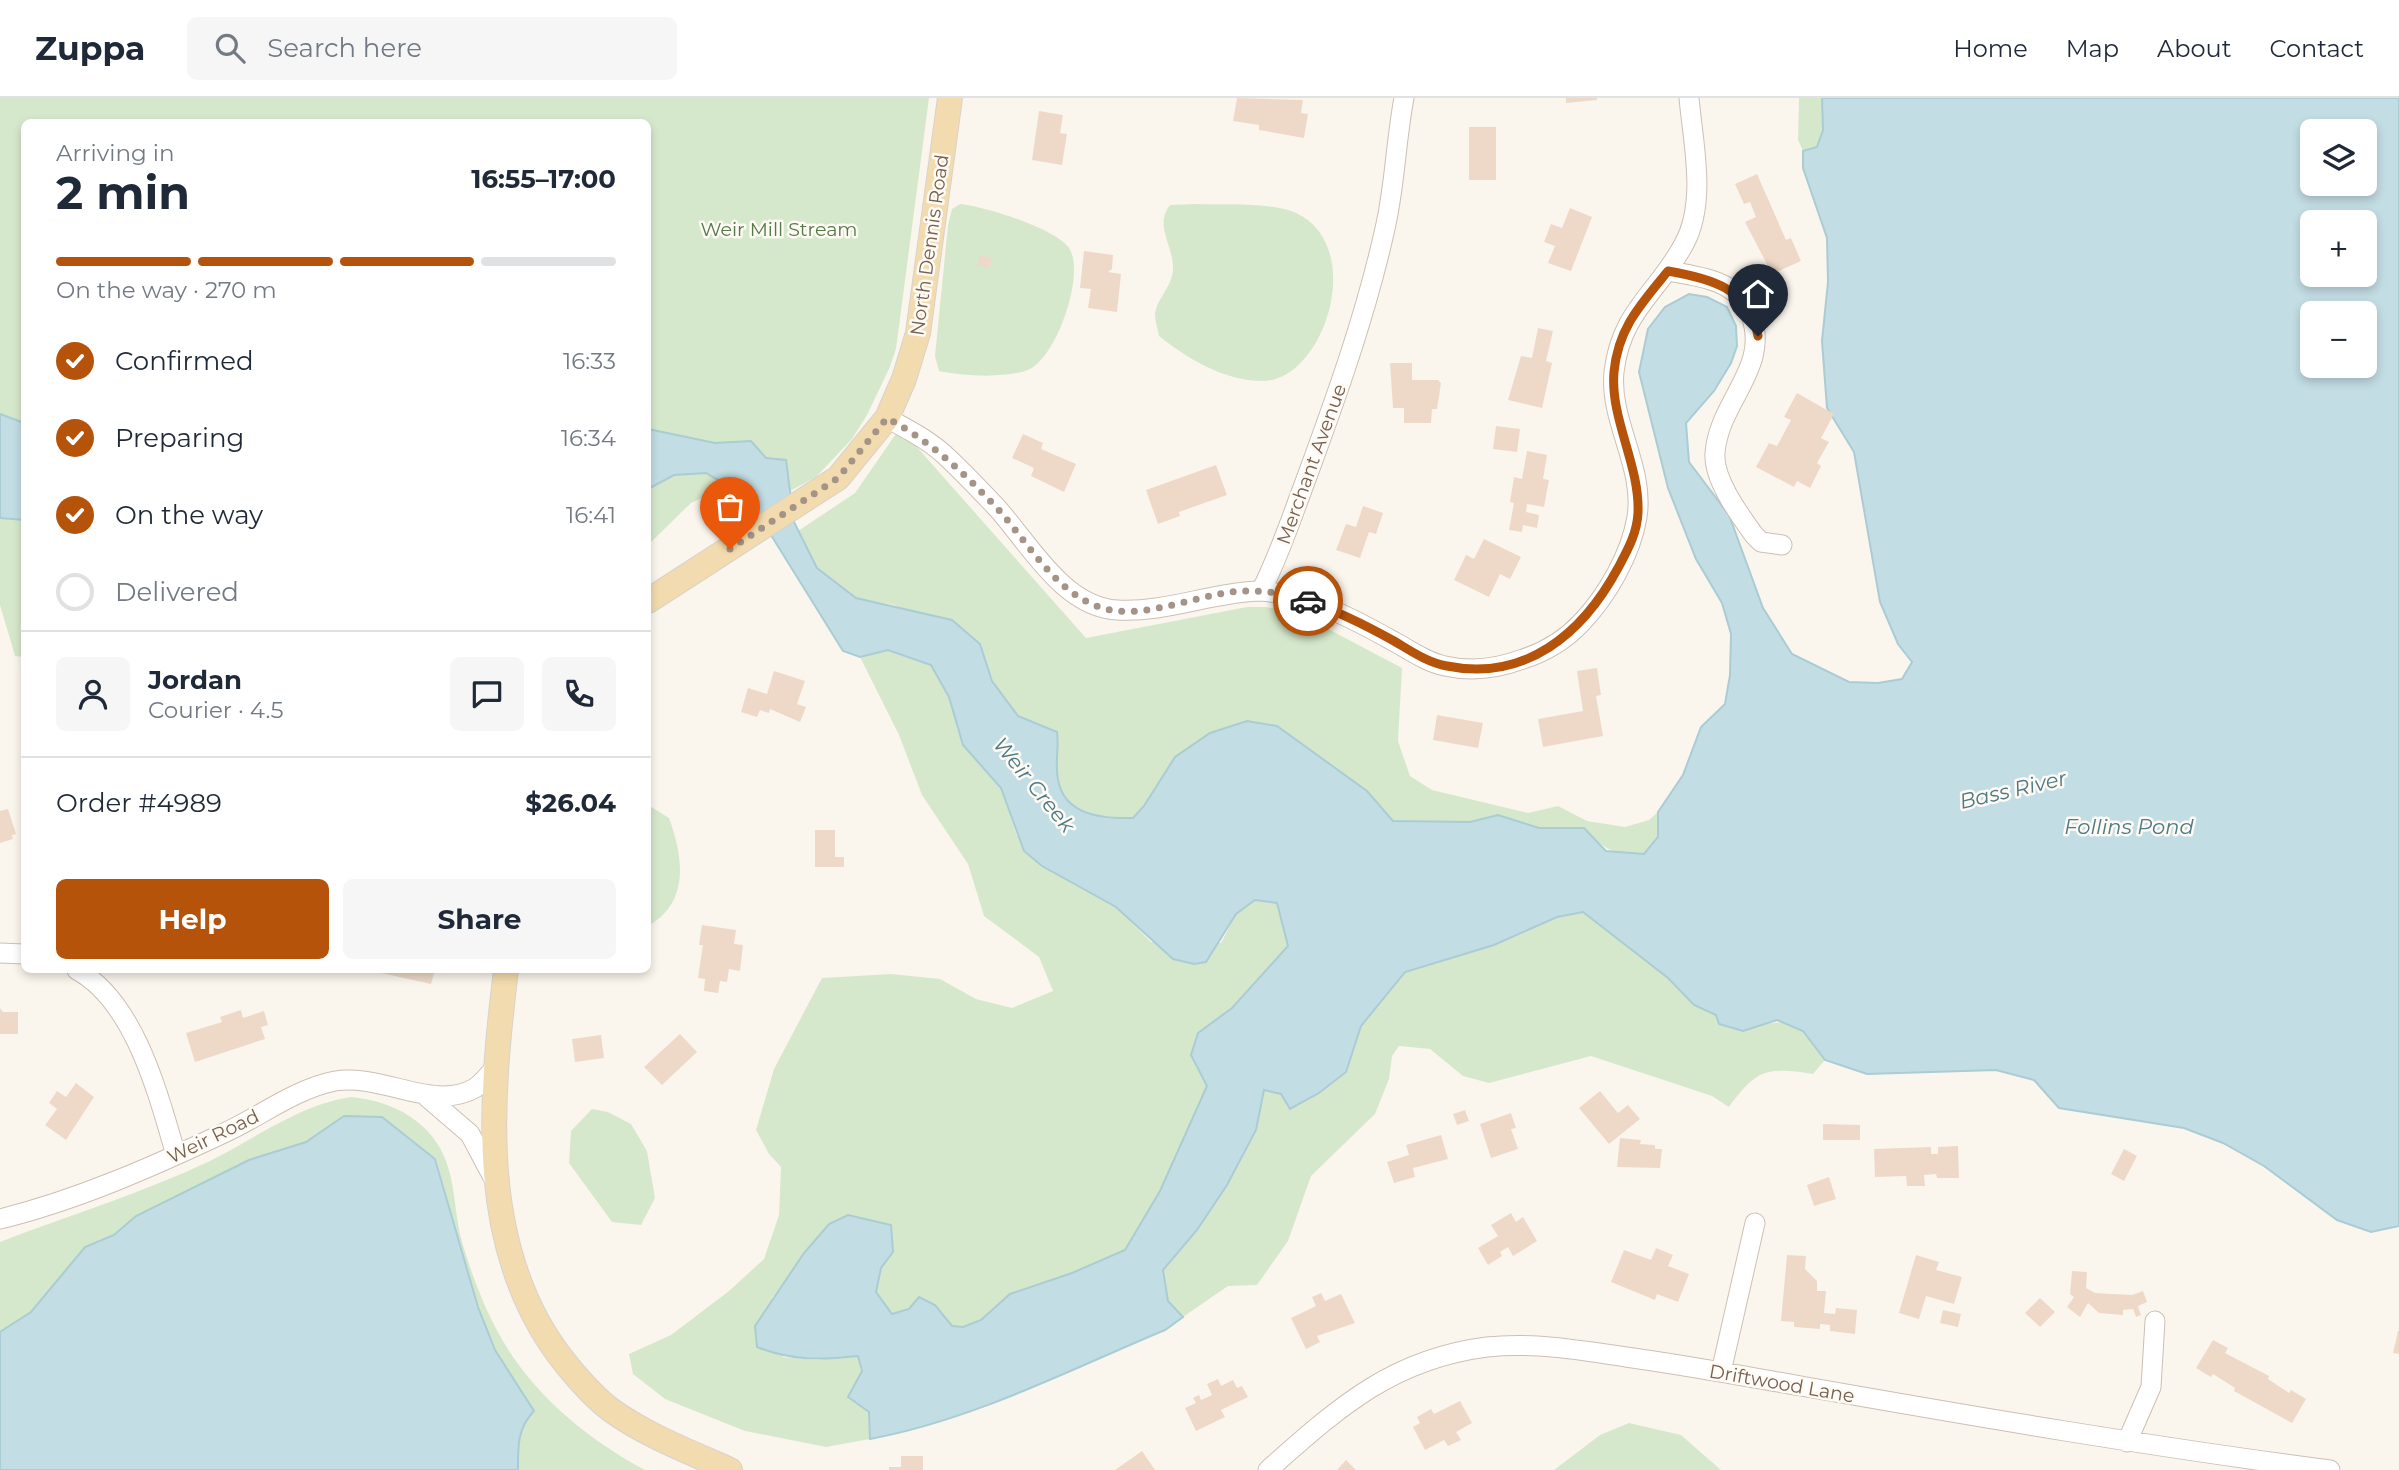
<!DOCTYPE html>
<meta charset="utf-8">
<style>
body{margin:0;font-family:Montserrat,sans-serif;background:#f6f6f7;color:#1f2937;height:100vh;display:flex;flex-direction:column;font-size:26px;white-space:nowrap}
*{box-sizing:border-box;margin:0}
p{font-size:23px;color:#747a83}
.icon{flex:none;width:38px;height:38px;fill:none;stroke:currentColor;stroke-width:2;stroke-linecap:round;stroke-linejoin:round}
.map{position:relative;flex:1;overflow:hidden}
.panel{position:absolute;left:21px;top:21px;width:630px;height:854px;display:flex;flex-direction:column;background:#fff;border-radius:10px;box-shadow:0 4px 10px #0003}
.panel>*{flex:none}
.buttons{position:absolute;left:2300px;top:21px;display:grid;gap:14px}
.buttons a{display:grid;place-items:center;width:77px;height:77px;border-radius:10px;background:#fff;box-shadow:0 4px 10px #0003;font-size:35px}
.pin{position:absolute;display:grid;place-items:center;width:60px;height:60px;color:#fff;margin:-72px -30px;border-radius:50% 50% 50% 0;rotate:-45deg;box-shadow:0 0 7px #0007}
.pin .icon{rotate:45deg}
.courier{position:absolute;display:grid;place-items:center;width:70px;height:70px;margin:-35px;border:5px solid #b45309;border-radius:50%;background:#fff;color:#222;box-shadow:0 2px 9px #0007}
.overview em{font-style:normal;font-weight:700}
.overview div{display:flex;flex-direction:column-reverse}
.overview{display:flex;align-items:center;justify-content:space-between;height:119px;padding:0 35px}
h1{font-size:46px;font-weight:700;line-height:52px}
.bar{display:grid;grid-template-columns:repeat(4,1fr);gap:10px 7px;align-content:center;height:84px;padding:0 35px}
.bar i{height:9px;border-radius:5px;background:#e0e1e3}
.bar .on{background:#b45309}
.bar p{grid-column:span 4}
.line{display:flex;align-items:center;gap:18px;padding:0 35px;border-top:2px solid #e0e1e3}
.line div{flex:1}
.round{display:grid;place-items:center;flex:none;width:74px;height:74px;border-radius:10px;background:#f6f6f7}
ol{padding:0 35px;list-style:none}
li{display:flex;align-items:center;gap:21px;height:77px}
li p{margin-inline-start:auto}
li .icon{padding:7px;border-radius:50%;background:#b45309;color:#fff;stroke-width:4}
li:last-child{color:#747a83}
li i{width:38px;height:38px;border:4px solid #e0e1e3;border-radius:50%}
.primary-button{display:flex;gap:14px;margin-top:auto;padding:14px 35px}
.primary-button a{flex:1;height:80px;border-radius:10px;background:#b45309;color:#fff;font-size:28px;font-weight:700;line-height:80px;text-align:center}
.primary-button a+a{background:#f6f6f7;color:#1f2937}
header{display:flex;align-items:center;gap:42px;box-sizing:border-box;height:98px;padding:0 35px;background:#fff;border-bottom:2px solid #e0e1e3}
header strong{font-size:33px}
nav{display:flex;gap:38px;margin-inline-start:auto;font-size:24px}
.search{width:490px;height:63px;background:#f6f6f7;display:flex;align-items:center;gap:18px;box-sizing:border-box;padding:0 24px;border-radius:10px;color:#747a83;font-size:26px}
.map>svg:first-child{display:block}
.green{fill:#d6e8cc}
.water{fill:#c3dde4;stroke:#aaccd4;stroke-width:2;fill-rule:evenodd}
.building{fill:#eed9c8}
.lines{fill:none;stroke-linecap:round;stroke-linejoin:round}
.minor-casing{stroke:#cdbfb4;stroke-width:21}
.major-casing{stroke:#d8d2cf;stroke-width:26}
.minor{stroke:#fff;stroke-width:19}
.major{stroke:#f2dbae;stroke-width:24}
.done{stroke:#a49488;stroke-width:7;stroke-dasharray:0 12.6}
.route{stroke:#b45309;stroke-width:9}
.labels{text-anchor:middle;stroke-width:5;stroke-linejoin:round;paint-order:stroke}
.park-label{font-size:19px;fill:#56794b;stroke:#fefaf4}
.street-label{font-size:19px;fill:#756052;stroke:#fefaf4}
.water-label{font-size:21px;font-style:italic;fill:#4d7a85;stroke:#fefaf4}
</style>
<header>
<strong>Zuppa</strong>
<div class="search"><svg class="icon" aria-label="search" viewBox="0 0 24 24"><circle cx="10" cy="10" r="6"/><path d="M15 15l6 6"/></svg>Search here</div>
<nav><a>Home</a><a>Map</a><a>About</a><a>Contact</a></nav>
</header>
<div class="map">
<svg width="2399" height="1372" viewBox="0 0 2399 1372">
<rect width="100%" height="100%" fill="#fbf6ed"/>
<path class="green" d="M0 0H929L896 251 889 271 867 317 852 341 816 379 790 393 786 363 766 360 751 343 715 345 648 331V24H24V325L0 316Z
M1799 0H1822L1823 32 1817 49 1803 53 1798 42Z
M960 106C983 108 1055 130 1069 150 1086 175 1057 258 1030 271 1009 281 961 278 939 273L935 258 948 127 952 111Z
M1196 106C1225 107 1271 104 1296 115 1367 148 1325 280 1265 283 1226 284 1188 261 1159 238 1158 232 1155 223 1155 216 1157 200 1173 188 1173 170 1173 147 1154 127 1170 107Z
M900 330 1086 540 1247 509H1265L1288 512 1313 523 1402 570 1398 643 1410 678 1432 692 1528 715 1558 708 1587 723 1625 729 1649 722 1658 714V739L1644 756C1611 755 1607 754 1584 730H1539L1498 717 1470 724 1393 723 1367 693 1277 628 1144 708 1133 720C1098 721 1060 716 1057 674 1055 656 1061 649 1050 633 1044 625 1030 624 1021 619 999 608 987 568 980 546L894 507 856 500 817 470 798 433 855 395Z
M706 375 728 388 737 408 712 395 691 405 648 447V391L674 377Z
M0 420 24 422V559L15 558 0 507Z
M888 552 931 567 949 599 963 647 1001 690 1017 738 1071 785 1116 809 1151 844 1221 845 1236 816 1255 802 1277 805 1288 848 1232 910 1198 935 1191 957 1207 988 1160 1093 1125 1152 1072 1175 1010 1196 981 1222 964 1229H952L935 1207 892 1216 875 1194 881 1170 893 1153 829 1126 772 1200 783 1259 815 1262 858 1258 869 1314 870 1341 826 1349 745 1333 665 1301 633 1276 629 1256 671 1237 729 1193 764 1161 779 1117 781 1069 769 1056 756 1032 774 971 822 880 891 876 940 881 976 901 1012 910 1053 893 1039 859 984 818 968 766 922 697 899 637 860 559Z
M648 707 669 720C683 758 690 803 650 827L648 826Z
M1583 814 1668 880 1694 907 1716 917 1719 926C1751 941 1779 909 1804 935 1812 943 1817 954 1825 962L1813 976C1766 969 1757 971 1729 1009L1712 998 1591 958 1489 985 1463 978 1430 951 1399 948 1392 958 1389 981 1375 1016 1311 1078 1288 1143 1257 1187 1228 1188 1183 1219 1168 1203 1163 1172 1197 1132 1227 1087 1256 1032 1264 991 1281 996 1290 1011 1319 995 1346 974 1361 928 1405 874 1494 847 1557 819Z
M351 999C393 1003 435 1024 448 1069 456 1094 455 1122 463 1147 472 1177 484 1209 499 1236 532 1296 586 1340 645 1372H518C518 1348 518 1331 534 1313L495 1251 478 1209 436 1061 382 1019 344 1018 306 1044 249 1062 136 1118 114 1137 85 1149 31 1214 0 1234V1144C69 1117 143 1095 210 1063 256 1040 299 1007 351 999Z
M592 1011 608 1014 631 1026 647 1053 655 1100 641 1127 612 1124 569 1065 571 1033Z
M1629 1325 1681 1337 1721 1372H1554L1600 1337Z"/>
<path class="water" d="M1822 0H2399V1128L2371 1134 2337 1122 2264 1068 2223 1045 2184 1030 2059 1010 2034 982 1996 972 1867 976 1825 962 1803 933 1777 922 1743 933 1719 926 1716 917 1694 907 1668 880 1583 814 1557 819 1494 847 1405 874 1361 928 1346 974 1319 995 1290 1011 1281 996 1264 992 1256 1032 1227 1087 1197 1132 1163 1172 1168 1203 1183 1219 1165 1232C1069 1272 973 1322 870 1341L869 1314 848 1299 862 1273 858 1258C821 1262 792 1263 757 1249L755 1228 804 1155 829 1126 848 1117 891 1127 893 1154 881 1170 876 1194 892 1216 909 1211 919 1199 935 1207 952 1228 963 1229 981 1222 1010 1196 1072 1175 1125 1152 1160 1093 1207 988 1191 957 1198 935 1232 910 1288 848 1277 805 1255 802 1236 816 1206 864 1194 866 1173 861 1116 809 1042 768 1024 753 1001 690 963 647 949 599 931 567 888 552 860 559 843 553 761 421 737 408 728 388 706 375 674 377 648 391V331L715 345 751 343 766 360 786 362 794 424 817 470 856 500 952 522 980 546 992 583 1018 618 1057 634C1059 647 1056 659 1057 672 1058 716 1098 721 1133 720L1144 708 1175 659 1210 635 1247 623 1277 628 1367 693 1393 723 1470 724 1498 717 1539 730H1584L1606 753 1644 756 1658 739V714L1683 677 1701 629 1725 606 1730 577 1731 536 1722 505 1696 461 1668 390 1639 274 1648 231 1665 209 1689 196 1707 199 1727 209 1736 228 1737 248 1731 265 1714 293 1686 325 1689 364 1729 417 1763 510 1792 556 1849 584 1878 585 1902 581 1912 564 1898 546 1880 504 1854 354 1827 310 1822 243 1828 184 1827 140 1803 70V53L1817 49 1823 32ZM2312 33H2364V86H2312ZM2312 124H2364V177H2312ZM2312 215H2364V268H2312Z
M0 316 24 325V422L0 420Z
M344 1018 382 1019 435 1061 478 1209 495 1252 534 1313C517 1331 518 1348 518 1372H0V1234L31 1214 85 1149 114 1137 136 1118 249 1062 306 1044Z"/>
<path class="building" d="M1237 0 1303 2 1301 15 1308 16 1304 40 1259 32V27L1233 23Z
M1566 0H1597V2L1566 5Z
M1039 13 1063 17 1060 35 1067 36 1062 67 1032 62Z
M1469 29H1496V82H1469Z
M1757 76 1786 142 1791 140 1801 163 1772 176 1745 124 1756 119 1750 104 1744 106 1735 86Z
M1570 110 1592 119 1571 173 1548 165 1555 148 1544 144 1551 126 1562 130Z
M1084 153 1113 157 1112 171 1108 174 1121 176 1117 214 1088 210 1091 191 1080 190Z
M980 157 992 160 989 170 977 167Z
M1538 230 1553 233 1546 263 1552 265 1542 310 1508 302 1521 258 1532 260Z
M1390 265H1412V282H1438L1441 285 1437 311H1432L1431 325H1404V310H1393Z
M1797 295 1834 316 1821 340 1829 344 1817 365 1821 368 1810 390 1797 383 1794 389 1756 369 1769 345 1777 348 1791 322 1784 319Z
M1496 328 1520 331 1517 354 1493 351Z
M1023 336 1043 345 1041 351 1076 366 1064 394 1031 378 1034 370 1012 360Z
M1527 353 1547 357 1543 381 1549 382 1544 409 1527 406 1526 414 1539 417 1537 430 1523 427 1522 434 1509 432 1514 405 1510 404 1514 379 1522 381Z
M1216 367 1227 397 1179 414 1180 418 1158 426 1146 392Z
M1363 408 1383 415 1376 436 1369 434 1360 460 1336 452 1346 426 1356 429Z
M1484 441 1521 459 1510 481 1500 476 1489 499 1454 482 1466 457 1474 461Z
M1597 570 1601 597 1596 598 1603 638 1543 649 1538 621 1583 613 1577 573Z
M774 573 805 583 797 606 806 609 800 624 770 611 769 615 760 612 757 619 741 614 748 590 767 596Z
M1437 617 1483 625 1478 650 1433 642Z
M8 711 16 736 12 737 13 741 0 745V713Z
M815 732H835V759H844V769H815Z
M702 827 736 832 734 846 743 847 740 873 729 871 727 884 720 883 718 895 704 893 705 881 698 880 703 847H699Z
M368 872H435L431 886Z
M0 910 3 914H18V936H0Z
M241 912 243 920 264 913 268 927 261 929 265 941 195 964 186 935 222 924 220 919Z
M680 936 697 954 662 987 644 969Z
M601 937 604 960 575 964 572 941Z
M76 985 94 999 66 1042 45 1027 57 1011 49 1005 57 993 66 999Z
M1600 993 1618 1015 1628 1007 1640 1021 1609 1046 1579 1010Z
M1465 1012 1469 1023 1457 1027 1453 1016Z
M1511 1015 1516 1030 1511 1031 1518 1051 1491 1060 1480 1026Z
M1823 1026 1860 1027V1042H1823Z
M1441 1037 1448 1061 1413 1070 1415 1079 1394 1085 1387 1064 1409 1057 1406 1047Z
M1620 1040 1641 1042 1640 1046 1655 1047V1051H1662L1660 1070 1617 1069Z
M1958 1048 1959 1080H1937L1936 1076 1924 1077 1925 1088H1907L1906 1078 1875 1079 1874 1051 1931 1049V1056H1938V1049Z
M2124 1051 2137 1058 2124 1083 2111 1076Z
M1829 1079 1836 1101 1814 1108 1807 1087Z
M1511 1115 1516 1124 1523 1119 1537 1143 1513 1158 1508 1149 1500 1154 1502 1158 1488 1167 1478 1150 1498 1138 1491 1127Z
M1656 1150 1673 1157 1668 1168 1689 1176 1678 1204 1657 1196 1655 1202 1611 1184 1624 1152 1651 1162Z
M1787 1157 1806 1158 1805 1171 1817 1183V1193H1826L1824 1215 1835 1216 1836 1210 1857 1212 1855 1236 1830 1233V1227L1820 1226V1231L1794 1229V1224L1781 1223Z
M1916 1157 1939 1164 1936 1172 1962 1179 1954 1206 1926 1198 1919 1221 1899 1215Z
M2072 1173 2087 1174 2086 1190 2095 1195 2132 1197 2143 1193 2147 1204 2138 1208 2141 1217 2136 1219 2133 1211 2123 1212V1217L2099 1215 2088 1205 2080 1219 2067 1209 2074 1199 2070 1196Z
M1321 1195 1325 1203 1341 1196 1355 1225 1317 1238 1320 1244 1306 1251 1291 1220 1316 1208 1312 1199Z
M2040 1200 2055 1214 2040 1229 2025 1215Z
M1943 1212 1961 1216 1958 1229 1940 1225Z
M2398 1233H2399V1256L2393 1255Z
M2213 1242 2228 1250 2225 1255 2269 1278 2268 1281 2289 1295 2291 1292 2306 1301 2292 1325 2234 1293 2235 1290 2213 1276 2211 1279 2196 1270Z
M1218 1281 1221 1288 1233 1282 1237 1290 1242 1288 1248 1299 1221 1312 1225 1319 1196 1333 1185 1310 1196 1305 1193 1300 1199 1297 1201 1302 1212 1297 1207 1286Z
M1460 1303 1472 1325 1456 1334 1461 1342 1448 1348 1444 1342 1425 1352 1413 1329 1420 1325 1417 1319 1431 1311 1434 1316Z
M1142 1353 1155 1372H1115Z
M901 1358H923V1372H889V1369H901Z
M1346 1362 1356 1372H1337Z"/>
<g class="lines">
<defs>
<path id="minor" d="M1404 0C1396 42 1395 85 1386 126 1367 214 1336 300 1305 384 1291 421 1279 458 1261 493 1308 497 1352 520 1393 543 1410 552 1426 564 1445 568 1471 574 1499 570 1523 561 1545 554 1565 542 1581 525 1607 498 1631 456 1637 419 1645 369 1609 323 1614 274 1621 213 1658 195 1684 146 1707 104 1693 45 1689 0
M1668 173C1698 178 1737 182 1750 215 1772 269 1719 302 1715 355 1713 381 1739 416 1754 437L1761 444 1782 447
M887 320C909 332 931 343 949 361 966 377 982 394 998 411 1030 447 1064 509 1117 512 1166 515 1212 494 1261 493
M0 855 24 856
M77 872C135 904 158 996 176 1057
M427 999 470 1036 496 1085
M0 1121C77 1102 152 1069 224 1035 261 1018 295 991 335 983 382 975 434 1014 475 990 484 984 491 974 497 967
M1721 1274 1755 1125
M2127 1344 2151 1289 2155 1223
M1268 1372C1337 1311 1391 1261 1487 1249 1533 1244 1580 1252 1626 1259 1684 1267 1743 1278 1801 1288 1977 1319 2153 1349 2330 1372"/>
<path id="major" d="M648 503 838 380 887 320 904 281 918 235 950 0
M506 872C490 1004 476 1155 566 1266 579 1282 595 1300 611 1312 647 1338 690 1354 730 1372"/>
</defs>
<use href="#minor" class="minor-casing"/>
<use href="#major" class="major-casing"/>
<use href="#minor" class="minor"/>
<use href="#major" class="major"/>
</g>
<g class="lines">
<path class="done" d="M730 451 838 380 887 320C930 343 963 374 997 410 1027 443 1054 493 1099 509 1135 522 1182 503 1219 496 1249 490 1279 493 1308 503"/>
<path class="route" d="M1308 503C1337 513 1367 528 1394 543 1411 553 1428 565 1447 568 1526 584 1583 535 1618 470 1627 453 1637 436 1638 415 1640 367 1610 321 1614 274 1618 230 1641 206 1668 173 1709 180 1750 190 1758 238"/>
</g>
<g class="labels">
<g class="park-label">
<text x="779" y="138">Weir Mill Stream</text>
</g>
<g class="street-label">
<text transform="translate(929 147) rotate(-82)" y="7">North Dennis Road</text>
<text transform="translate(1311 366) rotate(-70)" y="7">Merchant Avenue</text>
<text transform="translate(213 1038) rotate(-26)" y="7">Weir Road</text>
<text transform="translate(1782 1285) rotate(10)" y="7">Driftwood Lane</text>
</g>
<g class="water-label">
<text transform="translate(1034 687) rotate(51)" y="7">Weir Creek</text>
<text transform="translate(2013 692) rotate(-13)" y="7">Bass River</text>
<text x="2129" y="736">Follins Pond</text>
</g>
</g>
</svg>
<div class="buttons">
<a><svg class="icon" aria-label="layers" viewBox="0 0 24 24"><path d="M12 4l9 5-9 5-9-5zM3 14l9 5 9-5"/></svg></a>
<a>+</a>
<a>−</a>
</div>
<div class="pin" style="left:730px;top:451px;background:#ea580c"><svg class="icon" aria-label="bag" viewBox="0 0 24 24"><path d="M5 8h14l-1 12H6zM9 8a3 3 0 0 1 6 0"/></svg></div>
<div class="pin" style="left:1758px;top:238px;background:#1f2937"><svg class="icon" aria-label="home" viewBox="0 0 24 24"><path d="M3 11l9-7 9 7M6 9v11h12V9"/></svg></div>
<div class="courier" style="left:1308px;top:503px"><svg class="icon" aria-label="car" viewBox="0 0 24 24"><path d="M5 17H2v-5l4-1 3-4h7l3 4 3 1v5h-3M9 17h6M6 11h13"/><circle cx="7" cy="17" r="2"/><circle cx="17" cy="17" r="2"/></svg></div>
<section class="panel">
<div class="overview"><div><h1>2 min</h1><p>Arriving in</p></div><em>16:55–17:00</em></div>
<div class="bar"><i class="on"></i><i class="on"></i><i class="on"></i><i></i><p>On the way · 270 m</p></div>
<ol>
<li><svg class="icon" aria-label="check" viewBox="0 0 24 24"><path d="M5 12l5 5 9-10"/></svg>Confirmed<p>16:33</p></li>
<li><svg class="icon" aria-label="check" viewBox="0 0 24 24"><path d="M5 12l5 5 9-10"/></svg>Preparing<p>16:34</p></li>
<li><svg class="icon" aria-label="check" viewBox="0 0 24 24"><path d="M5 12l5 5 9-10"/></svg>On the way<p>16:41</p></li>
<li><i></i>Delivered</li>
</ol>
<div class="line" style="height:126px"><a class="round"><svg class="icon" aria-label="person" viewBox="0 0 24 24"><circle cx="12" cy="8" r="4"/><path d="M4 21q1-7 8-7t8 7"/></svg></a><div><b>Jordan</b><p>Courier · 4.5</p></div><a class="round"><svg class="icon" aria-label="chat" viewBox="0 0 24 24"><path d="M4 5h16v11H9l-5 4z"/></svg></a><a class="round"><svg class="icon" aria-label="phone" viewBox="0 0 24 24"><path d="M5 4h4l2 5-3 2q2 4 5 5l2-3 5 2v4C11 20 4 13 5 4z"/></svg></a></div>
<div class="line" style="height:91px"><div>Order #4989</div><b>$26.04</b></div>
<div class="primary-button"><a>Help</a><a>Share</a></div>
</section>
</div>
